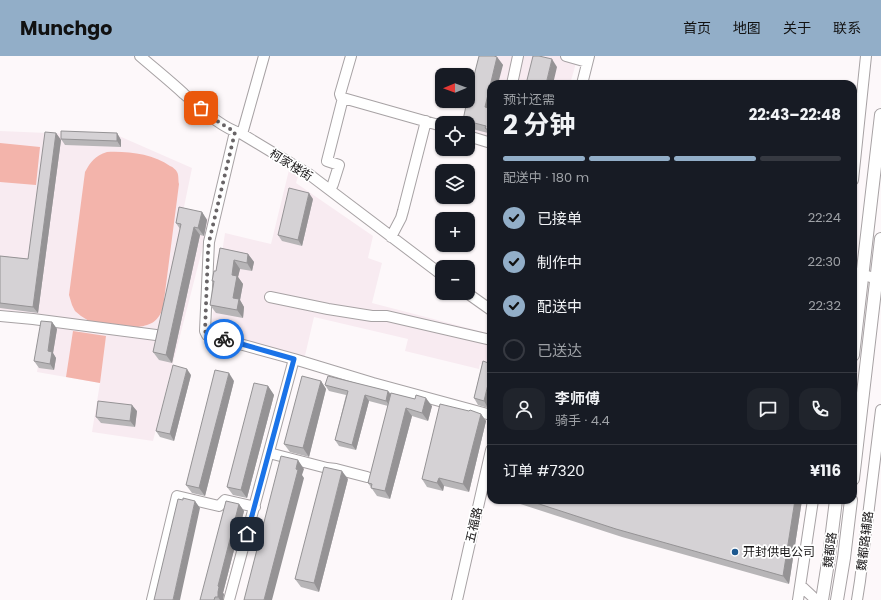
<!DOCTYPE html>
<html lang="zh">
<meta charset="utf-8">
<style>
body{margin:0;font-family:Poppins,"Noto Sans SC",sans-serif;background:#20242c;color:#f1f3f6;height:100vh;display:flex;flex-direction:column;font-size:15px;white-space:nowrap}
*{box-sizing:border-box;margin:0}
p{font-size:13px;color:#9ea1a6}
.icon{flex:none;width:22px;height:22px;fill:none;stroke:currentColor;stroke-width:2;stroke-linecap:round;stroke-linejoin:round}
.map{position:relative;flex:1;overflow:hidden}
.panel{position:absolute;left:487px;top:24px;width:370px;height:424px;display:flex;flex-direction:column;background:#171b24;border-radius:12px;box-shadow:0 1px 3px #0004}
.panel>*{flex:none}
.needle{width:26px;rotate:269deg}
.fabs{position:absolute;left:435px;top:12px;display:grid;gap:8px}
.fabs a{display:grid;place-items:center;width:40px;height:40px;border-radius:8px;background:#171b24;box-shadow:0 1px 3px #0004;font-size:20px}
.pin{position:absolute;display:grid;place-items:center;width:34px;height:34px;color:#fff;margin:-17px;border-radius:8px;box-shadow:0 2px 6px #0006}
.courier{position:absolute;display:grid;place-items:center;width:40px;height:40px;margin:-20px;border:3px solid #1a73e8;border-radius:50%;background:#fff;color:#222;box-shadow:0 1px 5px #0007}
.summary em{font-style:normal;font-weight:700}
.summary div{display:flex;flex-direction:column-reverse}
.summary{display:flex;align-items:center;justify-content:space-between;height:68px;padding:0 16px}
h1{font-size:26px;font-weight:700;line-height:30px}
.bar{display:grid;grid-template-columns:repeat(4,1fr);gap:6px 4px;align-content:center;height:48px;padding:0 16px}
.bar i{height:5px;border-radius:3px;background:#363941}
.bar .current{background:#92aec8}
.bar p{grid-column:span 4}
.line{display:flex;align-items:center;gap:10px;padding:0 16px;border-top:1px solid #363941}
.line div{flex:1}
.round{display:grid;place-items:center;flex:none;width:42px;height:42px;border-radius:12px;background:#20242c}
ol{padding:0 16px;list-style:none}
li{display:flex;align-items:center;gap:12px;height:44px}
li p{margin-inline-start:auto}
li .icon{padding:4px;border-radius:50%;background:#92aec8;color:#111;stroke-width:4}
li:last-child{color:#9ea1a6}
li i{width:22px;height:22px;border:2px solid #363941;border-radius:50%}
header{display:flex;align-items:center;gap:24px;box-sizing:border-box;height:56px;padding:0 20px;background:#92aec8;color:#111}
header strong{font-size:19px}
nav{display:flex;gap:22px;margin-inline-start:auto;font-size:14px}
.map>svg:first-child{display:block}
.built{fill:#f8ebf1}
.green{fill:#f3b4ab}
.lines{fill:none;stroke-linecap:round;stroke-linejoin:round}
.minor-casing{stroke:#a7a2a4;stroke-width:12}
.major-casing{stroke:#a7a2a4;stroke-width:14}
.minor{stroke:#fff;stroke-width:10}
.major{stroke:#fff;stroke-width:12}
.wall{fill:#b7b5b7}
.shaded-wall{fill:#959395}
.building{fill:#d5d2d5;stroke:#959395}
.done{stroke:#686466;stroke-width:4;stroke-dasharray:0 7.2}
.route{stroke:#1a73e8;stroke-width:5}
.poi-dot{fill:#1e5990;stroke:#fff;stroke-width:1.5}
.labels{text-anchor:middle;stroke-width:3.5;stroke-linejoin:round;paint-order:stroke}
.street-label{font-size:12px;fill:#171516;stroke:#fff}
.poi-label{font-size:12px;fill:#171516;stroke:#fff;text-anchor:start}
</style>
<header>
<strong>Munchgo</strong>
<nav><a>首页</a><a>地图</a><a>关于</a><a>联系</a></nav>
</header>
<div class="map">
<svg width="881" height="544" viewBox="0 0 881 544">
<rect width="100%" height="100%" fill="#fdf8fa"/>
<path class="built" d="M481 0H578L570 28H491V85L468 78V67H462Z
M0 75 119 80 192 112 183 156 210 163 153 385 92 376 100 327 37 316 46 259 0 254Z
M289 114 299 117 296 127 373 180 368 202 382 207 372 247 491 278V310L480 308 479 313 405 295 408 283 314 261 304 304 210 277 225 177 271 188Z"/>
<path class="green" d="M0 87 40 91 36 129 0 126Z
M107 96C128 95 153 98 170 110 173 111 176 114 177 116 179 119 178 125 179 128L163 252C158 265 152 269 138 271L89 265 81 260 75 255 72 249 69 239 85 116C91 105 95 100 107 96Z
M73 275 106 280 100 327 66 321Z"/>
<g class="lines">
<defs>
<path id="minor" d="M140 0C155 13 170 25 184 38 202 53 220 71 242 78L310 119 442 219
M351 0 340 38 341 41 343 42 442 70
M566 0 587 6
M512 28 518 0
M582 28 589 0
M235 76 209 186 205 275 207 279 294 303 373 327 491 359
M242 78 264 0
M468 80 491 87
M853 124 866 0
M330 134 333 128 339 109 327 105 343 42
M391 181 401 162 403 155 426 65
M853 216 881 224
M467 237 491 254
M270 241 328 253 372 260H387L491 284
M0 260 33 263 156 279
M269 397 327 412 336 413 367 421
M801 530 816 544
M152 544 177 440 219 450 225 444 255 451
M229 544 294 303
M457 544 491 394
M798 544 813 444
M857 544 860 525 881 354"/>
<path id="major" d="M853 299 881 59
M853 423 881 183
M822 544 829 500 836 444
M837 544 844 502 851 444"/>
</defs>
<use href="#minor" class="minor-casing"/>
<use href="#major" class="major-casing"/>
<use href="#minor" class="minor"/>
<use href="#major" class="major"/>
</g>
<path class="wall" d="M497 1 503 9 491 28V80L488 77 468 72V67H465L463 64Z
M56 77 61 84 38 257 0 252V200L28 203Z
M117 77 121 84V91L65 89 61 83Z
M313 143 302 190 282 185 278 179Z
M202 156 207 164 204 180 200 179 172 307 159 304 153 296 180 173 176 167Z
M220 192 248 198 254 206 252 215 240 213 238 221 243 228 240 244 244 251 243 262 216 257 210 249 214 227 212 225 216 215Z
M52 266 57 273 53 297 56 302 54 314 39 312 34 305Z
M483 305 488 352 478 349 474 342Z
M191 319 174 385 160 381 156 375Z
M234 325 205 440 192 437 186 429Z
M321 325 326 333 309 401 290 396 284 388Z
M325 329 388 335 391 339 432 350 428 365 412 360 390 443 377 440 368 427 388 350 369 345 356 394 339 390 335 384 346 339 329 335Z
M268 330 274 339 247 442 233 439 227 431Z
M137 355 135 371 101 367 96 361Z
M481 358 486 365 469 436 444 430 443 435 427 431 422 423Z
M348 423 319 536 301 531 295 523Z
M508 444H802L789 528 622 481Z
M239 448 244 455 223 537 224 538 223 544H200Z"/>
<path class="shaded-wall" d="M497 1 503 9 498 28H491V55L485 51Z
M552 3 557 11 553 28H546Z
M56 77 61 84 38 257 33 251Z
M117 77 121 84V91L117 85Z
M309 137 313 143 302 190 298 184Z
M202 156 207 164 204 180 198 172Z
M194 171 200 179 172 307 166 299Z
M248 198 254 206 252 215 247 207Z
M234 204 240 213 238 221 243 228 240 244 244 251 243 262 237 254 233 242 232 219Z
M52 266 57 273 53 297 56 302 54 314 50 308 48 295Z
M187 313 191 319 174 385 170 378Z
M491 316V340L488 352 484 345Z
M229 317 234 325 205 440 199 432Z
M321 325 326 333 309 401 303 392Z
M268 330 274 339 247 442 241 434Z
M388 335 392 341 390 350 386 345Z
M365 339 369 345 356 394 352 389Z
M426 342 432 350 428 365 422 357Z
M132 349 137 355 135 371 130 365Z
M406 352 412 360 390 443 385 435Z
M481 358 486 365 469 436 463 428Z
M298 404 304 413 302 419 304 422 272 544H264Z
M342 415 348 423 319 536 314 527Z
M439 422 444 430 443 435 437 427Z
M795 444H802L789 528 783 520Z
M195 445 200 452 180 544H173Z
M239 448 244 455 223 537 224 538 223 544H220L218 541V530Z"/>
<path class="building" d="M479 0H494L497 1 485 51 491 53V76L485 72 486 70 463 64 467 45H468V43Z
M533 0H539L552 3 546 28H526Z
M61 75 117 77V85L61 83Z
M45 76 56 77 33 251 0 247V200L28 203Z
M289 132 309 137 298 184 278 179Z
M179 151 202 156 198 172 194 171 166 299 153 296 181 168 176 167Z
M220 192 248 198 247 207 234 204 232 219 237 220 233 242 239 243 237 254 210 249 214 225H212L214 215H216Z
M41 265 52 266 48 295 52 296 50 308 34 305Z
M483 305 491 308V316L484 345 474 342Z
M173 309 187 313 170 378 156 375Z
M215 314 229 317 199 432 186 429Z
M302 320 321 325 303 392 284 388Z
M328 320 388 335 386 345 365 339 352 389 335 384 348 335 325 329Z
M254 327 268 330 241 434 227 431Z
M391 337 415 343 416 339 426 342 422 357 406 352 385 435 371 432 372 428 368 427Z
M98 345 132 349 130 365 96 361Z
M440 348 469 355 470 354 481 358 463 428 439 422 437 427 422 423Z
M281 400 298 404 296 413 298 414 264 544H244Z
M324 411 342 415 314 527 295 523Z
M183 442 195 445 173 544H154L178 443 183 444Z
M527 444H795L783 520 616 473Z
M226 445 239 448 218 530 219 531 218 536V541H215L214 544H200Z"/>
<g class="lines">
<path class="done" d="M201 52 220 67 235 76 209 186 208 196 205 275 207 279 224 283"/>
<path class="route" d="M224 283 294 303 247 478"/>
</g>
<circle class="poi-dot" cx="735" cy="496" r="4"/>
<g class="labels">
<g class="street-label">
<text transform="translate(291 109) rotate(32)" y="4">柯家楼街</text>
<text transform="translate(474 469) rotate(-77)" y="4">五福路</text>
<text transform="translate(865 485) rotate(-83)" y="4">魏都路辅路</text>
<text transform="translate(830 494) rotate(-83)" y="4">魏都路</text>
</g>
<g class="poi-label">
<text x="743" y="500">开封供电公司</text>
</g>
</g>
</svg>
<div class="fabs">
<a><svg class="needle" viewBox="-14 -14 28 28"><path d="M0-13l5 13h-10z" fill="#e53935"/><path d="M0 13l5-13h-10z" fill="#9ea1a6"/></svg></a>
<a><svg class="icon" aria-label="locate" viewBox="0 0 24 24"><circle cx="12" cy="12" r="6"/><path d="M12 2v4M12 18v4M2 12h4M18 12h4"/></svg></a>
<a><svg class="icon" aria-label="layers" viewBox="0 0 24 24"><path d="M12 4l9 5-9 5-9-5zM3 14l9 5 9-5"/></svg></a>
<a>+</a>
<a>−</a>
</div>
<div class="pin" style="left:201px;top:52px;background:#ea580c"><svg class="icon" aria-label="bag" viewBox="0 0 24 24"><path d="M5 8h14l-1 12H6zM9 8a3 3 0 0 1 6 0"/></svg></div>
<div class="pin" style="left:247px;top:478px;background:#1f2937"><svg class="icon" aria-label="home" viewBox="0 0 24 24"><path d="M3 11l9-7 9 7M6 9v11h12V9"/></svg></div>
<div class="courier" style="left:224px;top:283px"><svg class="icon" aria-label="bike" viewBox="0 0 24 24"><circle cx="6" cy="16" r="4"/><circle cx="18" cy="16" r="4"/><path d="M6 16l4-8h5l3 8M10 8l3 8H6M13 5h3"/></svg></div>
<section class="panel">
<div class="summary"><div><h1>2 分钟</h1><p>预计还需</p></div><em>22:43–22:48</em></div>
<div class="bar"><i class="current"></i><i class="current"></i><i class="current"></i><i></i><p>配送中 · 180 m</p></div>
<ol>
<li><svg class="icon" aria-label="check" viewBox="0 0 24 24"><path d="M5 12l5 5 9-10"/></svg>已接单<p>22:24</p></li>
<li><svg class="icon" aria-label="check" viewBox="0 0 24 24"><path d="M5 12l5 5 9-10"/></svg>制作中<p>22:30</p></li>
<li><svg class="icon" aria-label="check" viewBox="0 0 24 24"><path d="M5 12l5 5 9-10"/></svg>配送中<p>22:32</p></li>
<li><i></i>已送达</li>
</ol>
<div class="line" style="height:72px"><a class="round"><svg class="icon" aria-label="person" viewBox="0 0 24 24"><circle cx="12" cy="8" r="4"/><path d="M4 21q1-7 8-7t8 7"/></svg></a><div><b>李师傅</b><p>骑手 · 4.4</p></div><a class="round"><svg class="icon" aria-label="chat" viewBox="0 0 24 24"><path d="M4 5h16v11H9l-5 4z"/></svg></a><a class="round"><svg class="icon" aria-label="phone" viewBox="0 0 24 24"><path d="M5 4h4l2 5-3 2q2 4 5 5l2-3 5 2v4C11 20 4 13 5 4z"/></svg></a></div>
<div class="line" style="height:52px"><div>订单 #7320</div><b>¥116</b></div>
</section>
</div>
